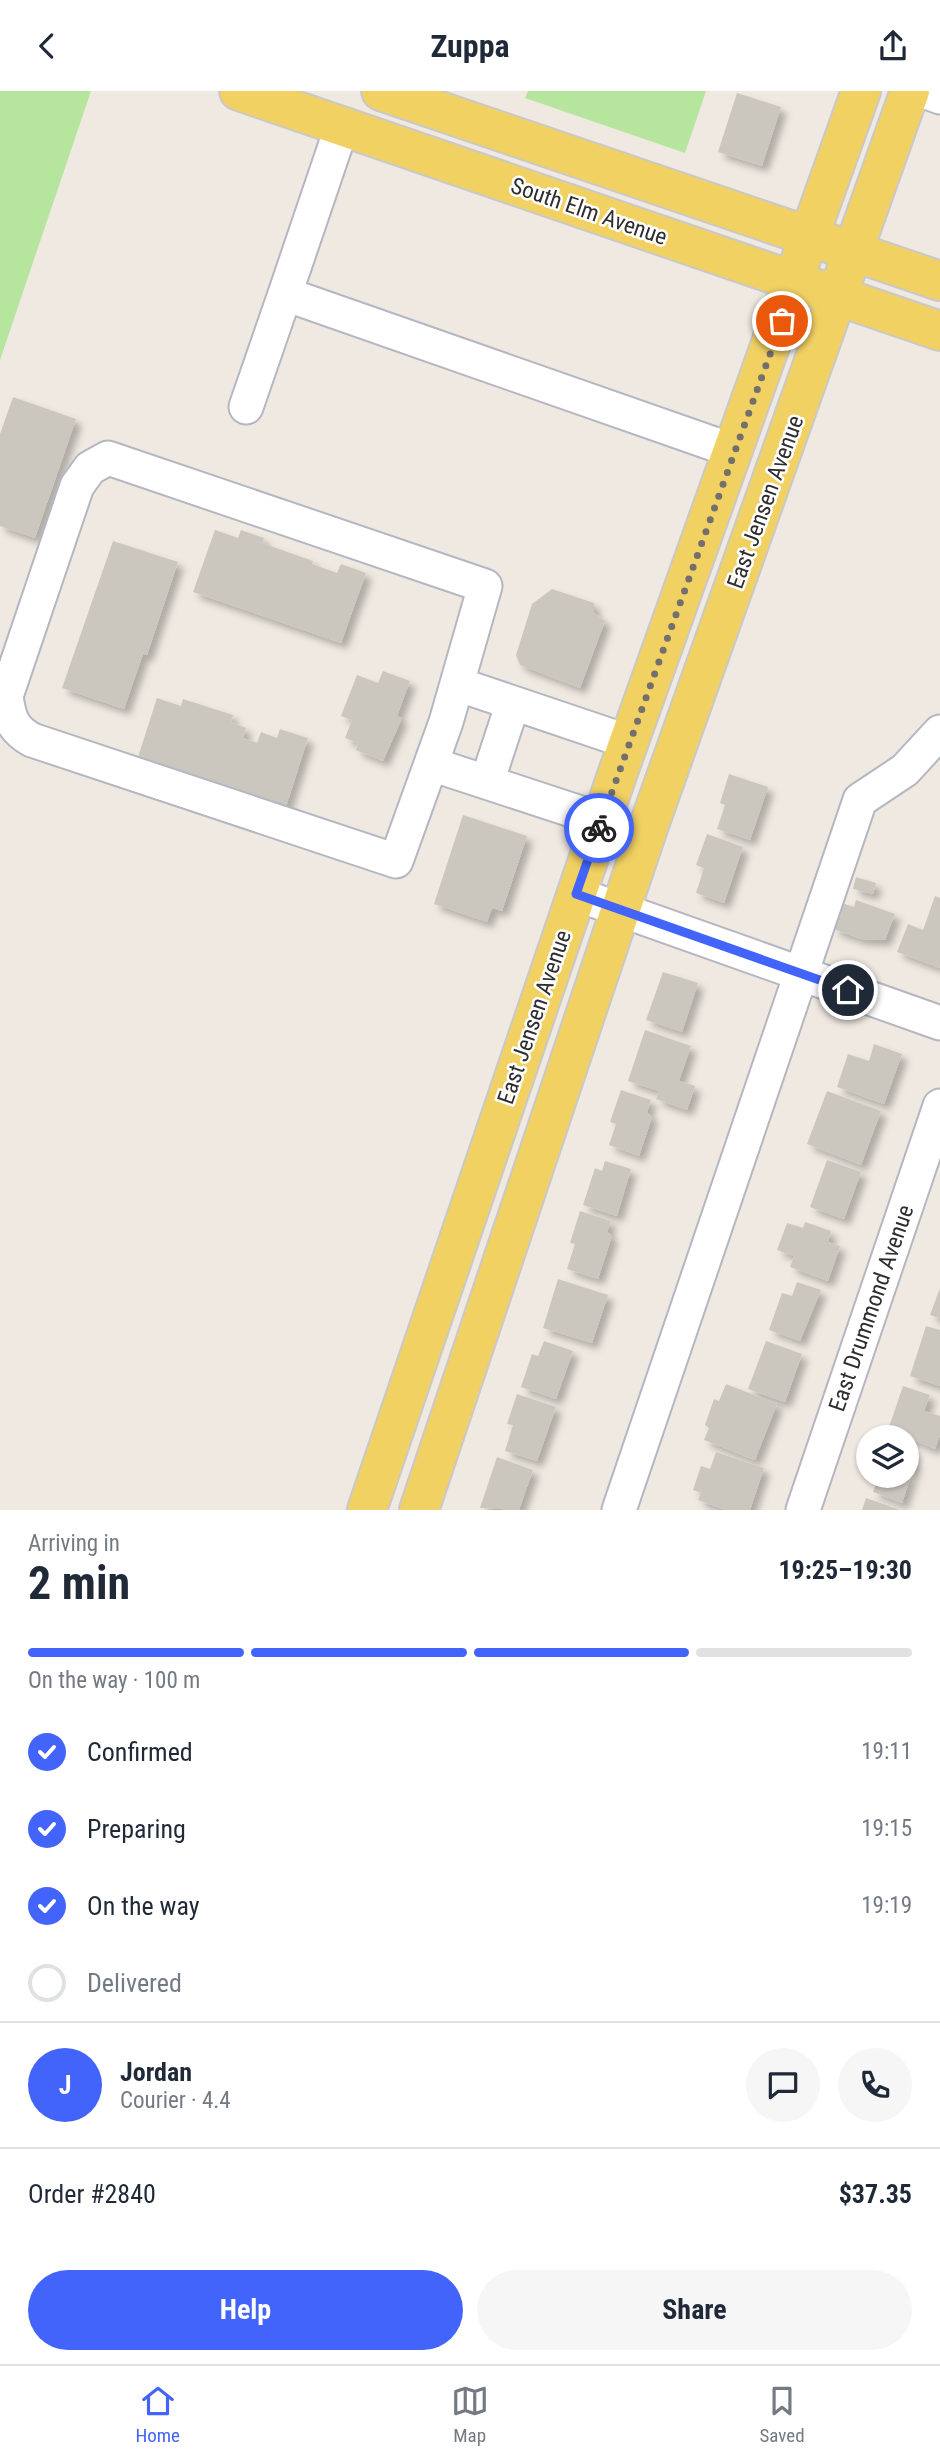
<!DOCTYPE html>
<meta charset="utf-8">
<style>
body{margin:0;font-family:"Roboto Condensed",sans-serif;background:#f6f6f7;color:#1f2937;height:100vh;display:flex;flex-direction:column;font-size:26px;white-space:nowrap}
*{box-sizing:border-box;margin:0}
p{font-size:23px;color:#747a83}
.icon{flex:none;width:38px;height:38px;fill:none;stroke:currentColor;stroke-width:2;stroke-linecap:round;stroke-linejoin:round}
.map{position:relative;height:1419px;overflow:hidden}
.details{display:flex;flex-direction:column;background:#fff;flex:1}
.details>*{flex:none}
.controls{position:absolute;left:856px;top:1334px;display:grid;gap:14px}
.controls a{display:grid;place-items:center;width:63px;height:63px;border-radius:50%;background:#fff;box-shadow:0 2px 5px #0004;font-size:35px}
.pin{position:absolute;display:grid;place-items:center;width:60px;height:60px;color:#fff;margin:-30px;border:4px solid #fff;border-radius:50%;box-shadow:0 2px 7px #0007}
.courier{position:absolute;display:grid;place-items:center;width:70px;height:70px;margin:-35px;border:5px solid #4264fb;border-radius:50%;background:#fff;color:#222;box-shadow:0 2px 9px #0007}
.summary em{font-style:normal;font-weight:700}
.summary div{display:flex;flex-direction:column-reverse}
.summary{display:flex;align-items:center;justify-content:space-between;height:119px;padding:0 28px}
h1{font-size:46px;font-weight:700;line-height:52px}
.bar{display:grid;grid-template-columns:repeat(4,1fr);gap:10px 7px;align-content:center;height:84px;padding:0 28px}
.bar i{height:9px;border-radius:5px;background:#e0e1e3}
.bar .selected{background:#4264fb}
.bar p{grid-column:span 4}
.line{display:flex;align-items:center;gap:18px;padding:0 28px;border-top:2px solid #e0e1e3}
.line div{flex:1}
.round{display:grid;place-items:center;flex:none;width:74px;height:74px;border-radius:37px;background:#f6f6f7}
ol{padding:0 28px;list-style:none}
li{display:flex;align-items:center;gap:21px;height:77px}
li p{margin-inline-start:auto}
li .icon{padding:7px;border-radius:50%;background:#4264fb;color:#fff;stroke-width:4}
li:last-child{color:#747a83}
li i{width:38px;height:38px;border:4px solid #e0e1e3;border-radius:50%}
.button{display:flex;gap:14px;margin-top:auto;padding:14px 28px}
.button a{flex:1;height:80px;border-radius:42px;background:#4264fb;color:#fff;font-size:28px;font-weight:700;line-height:80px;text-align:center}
.button a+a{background:#f6f6f7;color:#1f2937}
header{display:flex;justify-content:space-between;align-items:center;height:91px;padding:0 28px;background:#fff;font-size:32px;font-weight:700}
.menu{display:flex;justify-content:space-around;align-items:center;height:98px;border-top:2px solid #e0e1e3;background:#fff;font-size:19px;color:#747a83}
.menu a{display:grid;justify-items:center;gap:4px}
.menu .selected{color:#4264fb}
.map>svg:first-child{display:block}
.green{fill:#b6e59e}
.building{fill:#cbc7bf;filter:url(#shadow)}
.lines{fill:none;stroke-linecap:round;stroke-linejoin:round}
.minor-casing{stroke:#b4b7c1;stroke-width:37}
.major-casing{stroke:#c9c9c9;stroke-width:42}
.minor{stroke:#fff;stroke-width:33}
.major{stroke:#f2d163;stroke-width:38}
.done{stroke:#726f6d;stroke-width:7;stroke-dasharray:0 12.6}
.route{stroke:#4264fb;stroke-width:9}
.labels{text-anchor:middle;stroke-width:5;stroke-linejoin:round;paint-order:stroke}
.street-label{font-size:23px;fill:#2e2e2e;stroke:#fff}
</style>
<header><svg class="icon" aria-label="back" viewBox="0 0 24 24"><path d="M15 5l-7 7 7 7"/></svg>Zuppa<svg class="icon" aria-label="share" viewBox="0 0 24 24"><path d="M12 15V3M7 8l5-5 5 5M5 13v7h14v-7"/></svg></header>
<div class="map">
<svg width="940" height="1419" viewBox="0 0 940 1419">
<defs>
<filter id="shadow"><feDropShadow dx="6" dy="6" stdDeviation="3.5" flood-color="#0004"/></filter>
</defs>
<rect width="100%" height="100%" fill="#efe9e1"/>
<path class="green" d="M0 0H91L0 269Z
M528 0H706L685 62 525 7Z"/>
<path class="building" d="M737 2 781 16 762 75 718 61Z
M13 306 76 328 35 447 0 435V343Z
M215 439 238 447 241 439 264 447 262 452 313 470 312 473 337 482 341 473 366 482 341 552 193 501Z
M113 450 178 471 147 564 143 563 124 618 62 597Z
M552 498 594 512V522L605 530 580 597 520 574 516 564 532 513Z
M383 580 410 590 397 625 402 627 383 670 356 659 358 652 345 647 352 629 341 625 357 584 378 592Z
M157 607 181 615 183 608 233 624 231 631 246 637 243 647 257 652 261 641 277 647 280 638 308 647 285 719 137 669Z
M729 683 768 696 750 749 717 738 725 714 720 712Z
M463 724 527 745 502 820 492 817 487 831 434 813Z
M707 743 743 756 724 812 696 802 704 777 696 774Z
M856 786 876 792 873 803 853 798Z
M935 805 940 807V877L897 861 908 833 923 839Z
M856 809 895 823 885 849 861 848 833 838 842 812 854 816Z
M663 881 698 892 682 941 646 929Z
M645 939 691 955 679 990 695 995 687 1019 656 1008 659 1000 628 990Z
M874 953 902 963 884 1013 837 996 848 963 869 970Z
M621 999 651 1009 647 1021 652 1026 639 1065 609 1054 616 1033 610 1031Z
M827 1000 881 1020 861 1074 807 1053Z
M827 1069 861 1081 844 1128 810 1116Z
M605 1070 631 1078 617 1125 583 1114 595 1077 602 1080Z
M580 1120 611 1130 607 1141 612 1145 598 1188 567 1178 575 1153 570 1152Z
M805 1131 831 1140 828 1151 840 1155 828 1190 790 1176 794 1165 777 1159 787 1132 803 1137Z
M558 1188 608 1204 592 1252 543 1237Z
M797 1191 821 1199 800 1250 769 1239 782 1202 792 1205Z
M940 1197V1227L930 1224Z
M926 1235 940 1239V1295L910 1285Z
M544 1250 573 1260 556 1308 521 1296 532 1263 538 1265Z
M766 1250 802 1263 785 1311 748 1298Z
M726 1293 777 1313 755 1369 704 1349 709 1337 705 1334 714 1308 719 1310Z
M903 1295 930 1304 924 1320 940 1325V1344L935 1358 906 1346 887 1342Z
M517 1303 556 1316 537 1370 505 1360 513 1334 507 1333Z
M906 1357 915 1360 912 1369 916 1370 902 1412 873 1401 879 1384H906Z
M716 1361 764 1377 750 1419H726L698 1409 701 1402 693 1399 701 1375 710 1378Z
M497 1366 533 1379 519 1419 480 1417Z
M866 1407 900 1419H862Z"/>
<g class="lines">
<defs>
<path id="minor" d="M924 0 940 6
M342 35 285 203 734 360
M246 316 285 203
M108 367 485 495 446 631 396 770 32 649C12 638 9 626 6 605L77 395 90 377Z
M457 593 629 651
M431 673 602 729
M487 691 513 612
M576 803 940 932
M619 1419 860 709 905 679 940 641
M803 1419 940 1015"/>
<path id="major" d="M239 0 940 240
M381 0 940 190
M367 1419 617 684 861 0
M419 1419 649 734 910 0"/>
</defs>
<use href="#minor" class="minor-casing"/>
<use href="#major" class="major-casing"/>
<use href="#minor" class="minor"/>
<use href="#major" class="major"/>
</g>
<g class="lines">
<path class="done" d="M599 737 782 230"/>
<path class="route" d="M599 737 576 803 848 899"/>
</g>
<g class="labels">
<g class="street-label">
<text transform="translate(589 120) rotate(19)" y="8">South Elm Avenue</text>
<text transform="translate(765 411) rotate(-70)" y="8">East Jensen Avenue</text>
<text transform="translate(534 926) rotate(-71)" y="8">East Jensen Avenue</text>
<text transform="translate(871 1217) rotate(-71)" y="8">East Drummond Avenue</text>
</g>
</g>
</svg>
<div class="controls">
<a><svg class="icon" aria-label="layers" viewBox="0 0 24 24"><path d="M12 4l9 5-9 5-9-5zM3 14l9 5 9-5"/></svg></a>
</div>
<div class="pin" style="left:782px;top:230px;background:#ea580c"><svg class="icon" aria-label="bag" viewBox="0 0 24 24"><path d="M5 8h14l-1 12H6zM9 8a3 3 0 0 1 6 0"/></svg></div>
<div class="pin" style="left:848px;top:899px;background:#1f2937"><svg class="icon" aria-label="home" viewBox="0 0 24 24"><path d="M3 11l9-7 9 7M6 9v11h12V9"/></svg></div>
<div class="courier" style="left:599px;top:737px"><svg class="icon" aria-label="bike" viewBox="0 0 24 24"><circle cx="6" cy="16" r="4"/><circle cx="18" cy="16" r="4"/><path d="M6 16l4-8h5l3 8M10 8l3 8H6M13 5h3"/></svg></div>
</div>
<section class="details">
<div class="summary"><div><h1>2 min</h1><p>Arriving in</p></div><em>19:25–19:30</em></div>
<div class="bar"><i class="selected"></i><i class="selected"></i><i class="selected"></i><i></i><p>On the way · 100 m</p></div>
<ol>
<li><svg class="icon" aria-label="check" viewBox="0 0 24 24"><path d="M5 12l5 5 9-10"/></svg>Confirmed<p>19:11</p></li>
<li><svg class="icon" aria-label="check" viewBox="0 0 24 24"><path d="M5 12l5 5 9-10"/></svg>Preparing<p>19:15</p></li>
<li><svg class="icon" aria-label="check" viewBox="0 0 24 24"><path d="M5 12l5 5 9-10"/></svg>On the way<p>19:19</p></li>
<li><i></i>Delivered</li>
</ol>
<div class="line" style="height:126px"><b class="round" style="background:#4264fb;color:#fff">J</b><div><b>Jordan</b><p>Courier · 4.4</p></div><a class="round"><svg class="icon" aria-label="chat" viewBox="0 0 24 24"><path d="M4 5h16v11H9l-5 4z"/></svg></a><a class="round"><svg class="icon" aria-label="phone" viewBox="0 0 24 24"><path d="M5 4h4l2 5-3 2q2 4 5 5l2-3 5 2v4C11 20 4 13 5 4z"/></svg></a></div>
<div class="line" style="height:91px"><div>Order #2840</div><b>$37.35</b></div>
<div class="button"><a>Help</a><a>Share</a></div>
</section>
<nav class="menu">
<a class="selected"><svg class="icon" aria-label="home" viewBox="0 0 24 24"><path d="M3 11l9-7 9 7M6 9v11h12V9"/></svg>Home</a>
<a><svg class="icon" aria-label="map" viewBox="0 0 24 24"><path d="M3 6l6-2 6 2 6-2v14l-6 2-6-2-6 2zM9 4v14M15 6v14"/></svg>Map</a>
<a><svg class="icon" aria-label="saved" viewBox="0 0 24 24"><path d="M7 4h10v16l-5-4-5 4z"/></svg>Saved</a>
</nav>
